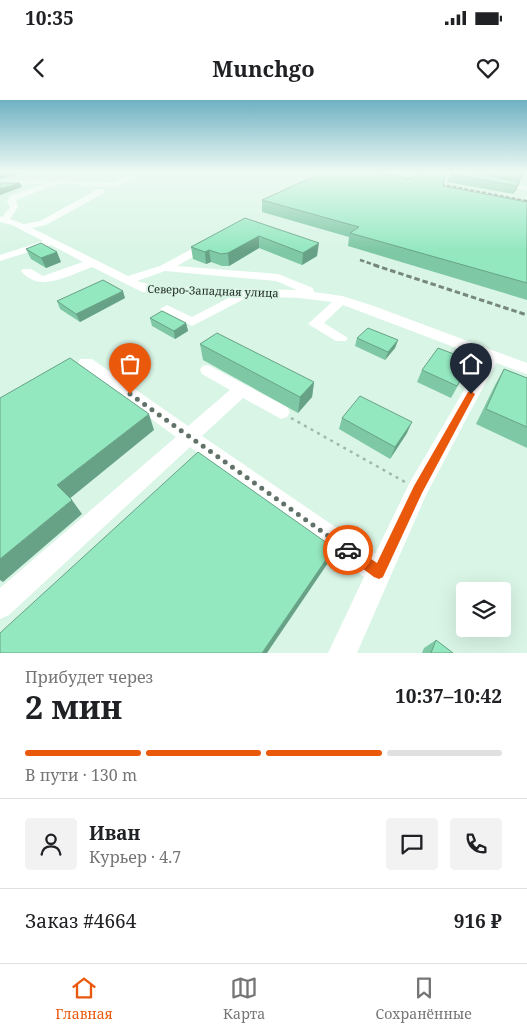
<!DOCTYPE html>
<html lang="ru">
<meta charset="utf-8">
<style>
body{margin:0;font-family:"Noto Serif",serif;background:#f2f2f2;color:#202124;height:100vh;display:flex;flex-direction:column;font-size:19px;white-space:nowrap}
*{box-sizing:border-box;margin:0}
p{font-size:16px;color:#757577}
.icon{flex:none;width:28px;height:28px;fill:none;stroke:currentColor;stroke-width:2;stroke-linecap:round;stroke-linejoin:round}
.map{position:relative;height:553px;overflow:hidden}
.panel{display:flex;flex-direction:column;background:#fff;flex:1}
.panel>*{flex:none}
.fabs{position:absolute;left:456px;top:482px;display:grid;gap:10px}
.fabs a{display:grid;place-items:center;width:55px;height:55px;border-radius:5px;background:#fff;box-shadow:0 5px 20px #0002;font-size:25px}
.pin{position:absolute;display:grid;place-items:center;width:42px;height:42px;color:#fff;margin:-51px -21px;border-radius:50% 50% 50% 0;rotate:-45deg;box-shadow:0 0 5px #0007}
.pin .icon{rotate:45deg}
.courier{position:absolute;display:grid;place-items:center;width:50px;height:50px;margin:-25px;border:4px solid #ea580c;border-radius:50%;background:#fff;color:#222;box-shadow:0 1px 6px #0007}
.headline em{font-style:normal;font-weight:700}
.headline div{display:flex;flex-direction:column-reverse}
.headline{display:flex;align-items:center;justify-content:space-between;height:85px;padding:0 25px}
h1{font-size:32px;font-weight:700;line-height:38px}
.bar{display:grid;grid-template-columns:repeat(4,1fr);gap:8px 5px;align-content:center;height:60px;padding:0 25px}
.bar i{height:6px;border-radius:4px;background:#e0e0e0}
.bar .selected{background:#ea580c}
.bar p{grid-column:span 4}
.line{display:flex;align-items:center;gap:12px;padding:0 25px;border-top:1px solid #e0e0e0}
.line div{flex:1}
.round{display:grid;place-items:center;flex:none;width:52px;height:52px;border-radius:5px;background:#f2f2f2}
.status{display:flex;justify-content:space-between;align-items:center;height:35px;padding:0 25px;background:#fff;direction:ltr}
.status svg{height:14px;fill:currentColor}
header{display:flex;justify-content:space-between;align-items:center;height:65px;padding:0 25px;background:#fff;font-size:22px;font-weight:700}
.tab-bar{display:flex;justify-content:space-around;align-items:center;height:70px;border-top:1px solid #e0e0e0;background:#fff;font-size:14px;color:#757577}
.tab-bar a{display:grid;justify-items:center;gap:2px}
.tab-bar .selected{color:#ea580c}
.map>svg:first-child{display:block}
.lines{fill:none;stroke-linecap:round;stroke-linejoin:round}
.path{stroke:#a1b8ac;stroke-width:2.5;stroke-dasharray:3 4.5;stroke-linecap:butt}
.minor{fill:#fff;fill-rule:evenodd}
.rail-far2{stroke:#75877e;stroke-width:2;stroke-dasharray:4 2;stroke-linecap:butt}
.rail-far1{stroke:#75877e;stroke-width:2.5;stroke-dasharray:4.5 2.5;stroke-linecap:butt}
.rail{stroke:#75877e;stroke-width:3;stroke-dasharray:5.5 3;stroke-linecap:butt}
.wall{fill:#7fc8a5}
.shaded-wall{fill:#68a286}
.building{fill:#94e8c0;stroke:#68a286}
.route{fill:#ea580c}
.done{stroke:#617269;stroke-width:5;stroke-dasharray:0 9}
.labels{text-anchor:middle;stroke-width:4;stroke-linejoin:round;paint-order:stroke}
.far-street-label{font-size:11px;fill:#212b26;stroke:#d9f5e6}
</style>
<div class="status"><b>10:35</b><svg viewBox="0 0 49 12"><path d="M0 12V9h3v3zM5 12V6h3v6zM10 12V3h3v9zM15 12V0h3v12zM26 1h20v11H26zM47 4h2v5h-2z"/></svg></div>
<header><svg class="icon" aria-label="back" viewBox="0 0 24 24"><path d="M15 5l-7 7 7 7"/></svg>Munchgo<svg class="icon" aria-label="heart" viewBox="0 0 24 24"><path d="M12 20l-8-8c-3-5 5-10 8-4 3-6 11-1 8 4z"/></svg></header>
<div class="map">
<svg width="527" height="553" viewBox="0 0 527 553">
<rect width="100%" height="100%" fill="#d9f5e6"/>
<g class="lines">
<path class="path" d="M291 318 405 382"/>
<path class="minor" d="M134 72H143L116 87 57 84 16 100 18 107 10 119 24 124 40 121 98 89H104V93L46 125 32 128 128 176 160 166 197 146H205V150L177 166 278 174 313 188 314 192 342 196 371 205 527 263V274L496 263 426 395 357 553H328L364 477 190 347 9 515 0 519V488L176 337 80 267 78 263 80 259H92L188 326 230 290 202 274 200 270 202 266 208 265 287 307 290 312 287 317 281 319 243 298 202 336 375 454 410 382 483 258 343 205 324 223 348 238 346 241H336L308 224 332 202 299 198 250 196 192 226 160 209 167 205 192 217 232 196 142 192 92 167C69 175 40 194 21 171L23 169H31L43 176 83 162 51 145 0 161V155L43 141 12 125 0 122V116L2 117 10 107 7 102 10 96 43 84 0 86V82L43 80 46 83 56 80 115 83ZM165 171 276 181 297 190 155 186 137 181Z
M436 72H453L475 78 471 80Z
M497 81 527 86V90L494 85V81Z"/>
<path class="rail-far2" d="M377 72 407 79
M429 82 527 101"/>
<path class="rail-far1" d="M360 160 378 166"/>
<path class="rail" d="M374 165 527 215"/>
</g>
<path class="wall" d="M452 72H526L519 81 516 90 513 94 447 82 450 74Z
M443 86 527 102V200L348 146 349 137 262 112V100Z
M245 118 317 156 302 165 259 148 229 166H222L211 162 206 164 193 159 191 147Z
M26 149 61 162 46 168 31 159Z
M125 198 80 222 60 209 57 201Z
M150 218 186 223 188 231 175 239 152 226Z
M357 238 398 240 395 248 385 260 355 246Z
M200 244 314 282 312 297 298 313 203 260Z
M504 269 527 278V348L476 324 495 285Z
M422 270 465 273 451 298 417 282Z
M342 318 407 333 390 359 339 329Z
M436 540 453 553H422L424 548Z"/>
<path class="shaded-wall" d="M8 72H27L0 79V74Z
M523 72H526L518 82Z
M520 82 516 90 513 94 517 86Z
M20 83 22 87 0 95V89Z
M259 136V148L229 166 228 153Z
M319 143 317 156 302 165 303 153Z
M209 150 211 162 206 164 205 152Z
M57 152 61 162 46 168 41 158Z
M123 191 125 198 80 222 76 214Z
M186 223 188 231 175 239 174 231Z
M398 240 395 248 385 260 388 252Z
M314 282 312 297 298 313 300 297Z
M149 314 154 330 68 400 57 385Z
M412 322 407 333 390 359 395 347Z
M72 400 82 414 3 482 0 480V459Z
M334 448 330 460 267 553H262Z"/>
<path class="building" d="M324 72H376L410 79 420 72H445L443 86 527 102V183L350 133 359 127 262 100Z
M452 72H472L520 82 517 86 450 74Z
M0 83H20L0 89Z
M245 118 319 143 303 153 259 136 228 153 221 154 209 150 205 152 191 147Z
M41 143 57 152 41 158 26 149Z
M103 180 123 191 76 214 57 201Z
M162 211 186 223 174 231 150 218Z
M368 228 398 240 388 252 357 238Z
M217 233 314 282 300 297 200 244Z
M438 248 472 261 457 286 422 270Z
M70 258 149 314 57 385 72 400 0 459V298Z
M504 269 527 278V327L486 309Z
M360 296 412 322 395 347 342 318Z
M198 352 334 448 262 553H0V533Z
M436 540 453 553H431Z"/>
<linearGradient id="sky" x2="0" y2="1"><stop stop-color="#6fb1c2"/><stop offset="0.48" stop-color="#eefaf4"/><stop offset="1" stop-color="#eefaf4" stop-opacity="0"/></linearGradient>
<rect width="527" height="150" fill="url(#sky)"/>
<path class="route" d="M471 291 475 294 422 393 383 477 379 479 374 477 343 454 342 450 343 446 348 444 352 446 377 463 414 386 468 292Z"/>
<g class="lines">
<path class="done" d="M130 294 348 450"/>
</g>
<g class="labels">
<g class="far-street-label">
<text transform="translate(213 191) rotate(2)" y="4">Северо-Западная улица</text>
</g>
</g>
</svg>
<div class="fabs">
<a><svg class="icon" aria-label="layers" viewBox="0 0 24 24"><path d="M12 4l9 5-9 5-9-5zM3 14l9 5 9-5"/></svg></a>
</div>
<div class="pin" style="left:130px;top:294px;background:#ea580c"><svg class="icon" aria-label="bag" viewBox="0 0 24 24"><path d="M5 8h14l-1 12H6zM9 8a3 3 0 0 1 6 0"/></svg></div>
<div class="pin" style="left:471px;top:294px;background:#1f2937"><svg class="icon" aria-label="home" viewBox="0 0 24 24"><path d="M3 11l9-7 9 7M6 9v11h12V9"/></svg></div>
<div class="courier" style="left:348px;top:450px"><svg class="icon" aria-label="car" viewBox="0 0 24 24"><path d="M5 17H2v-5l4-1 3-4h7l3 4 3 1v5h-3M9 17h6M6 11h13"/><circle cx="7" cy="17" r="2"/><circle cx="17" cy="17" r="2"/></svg></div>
</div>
<section class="panel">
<div class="headline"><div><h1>2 мин</h1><p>Прибудет через</p></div><em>10:37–10:42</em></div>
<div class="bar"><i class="selected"></i><i class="selected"></i><i class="selected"></i><i></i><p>В пути · 130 m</p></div>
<div class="line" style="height:90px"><a class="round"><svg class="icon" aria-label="person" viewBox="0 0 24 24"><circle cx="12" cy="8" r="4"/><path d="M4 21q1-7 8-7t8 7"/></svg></a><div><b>Иван</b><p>Курьер · 4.7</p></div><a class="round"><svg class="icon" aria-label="chat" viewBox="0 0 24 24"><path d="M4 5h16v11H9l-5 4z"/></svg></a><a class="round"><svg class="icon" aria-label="phone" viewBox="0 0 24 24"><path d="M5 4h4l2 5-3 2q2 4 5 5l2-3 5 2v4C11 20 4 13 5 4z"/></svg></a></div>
<div class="line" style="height:65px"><div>Заказ #4664</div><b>916 ₽</b></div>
</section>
<nav class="tab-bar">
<a class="selected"><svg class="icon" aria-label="home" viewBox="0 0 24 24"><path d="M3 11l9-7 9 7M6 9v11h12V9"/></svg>Главная</a>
<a><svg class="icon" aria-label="map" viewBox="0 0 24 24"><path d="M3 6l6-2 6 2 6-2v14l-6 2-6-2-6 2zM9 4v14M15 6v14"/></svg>Карта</a>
<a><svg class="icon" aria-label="saved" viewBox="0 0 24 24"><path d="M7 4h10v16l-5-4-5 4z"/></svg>Сохранённые</a>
</nav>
